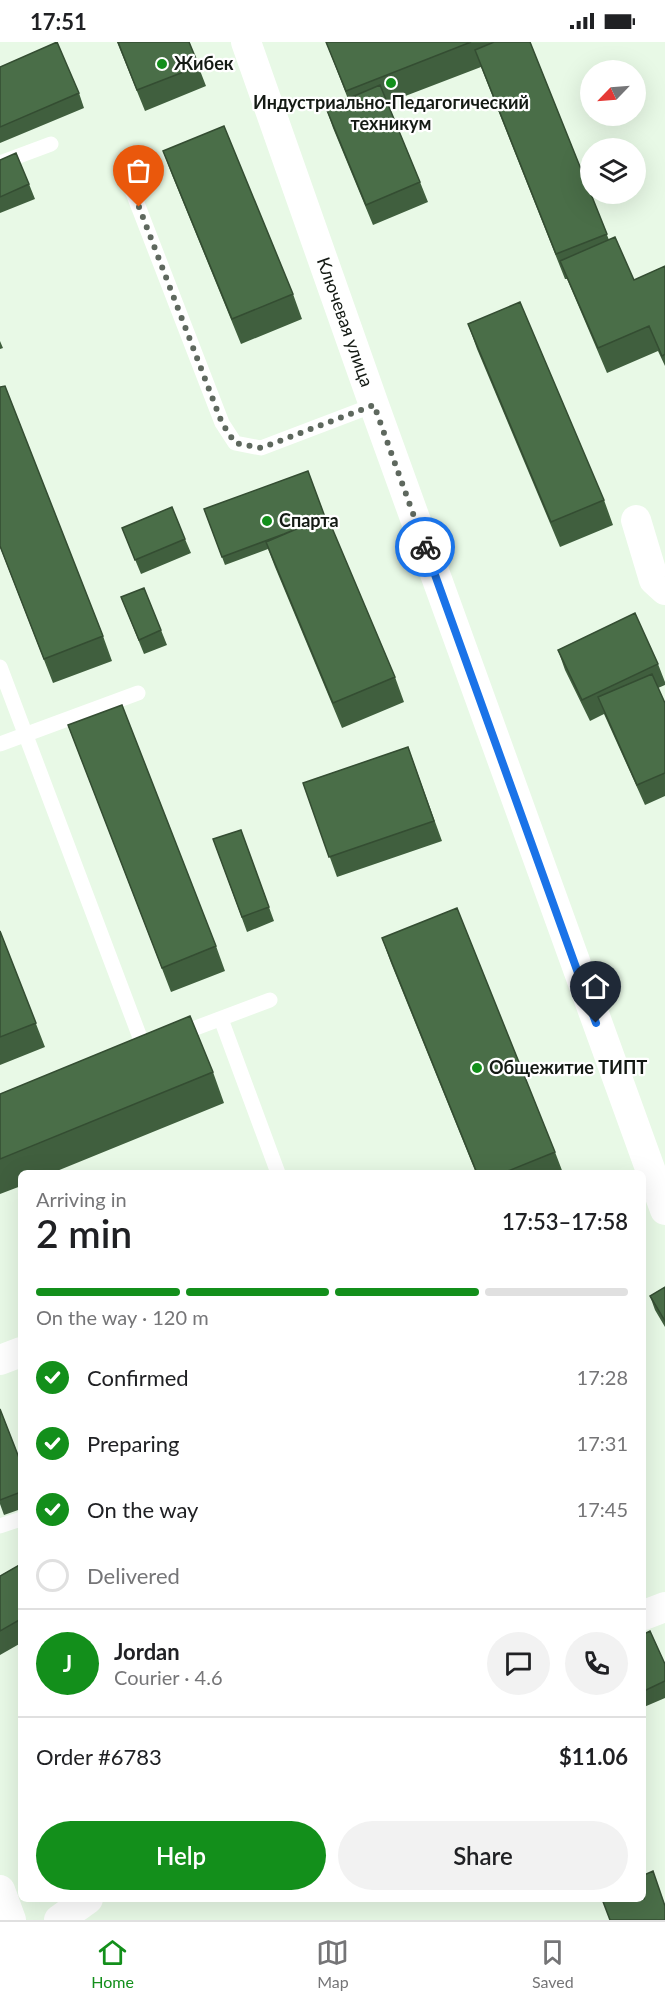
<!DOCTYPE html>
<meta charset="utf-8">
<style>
body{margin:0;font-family:Lato,sans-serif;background:#f2f2f2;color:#202124;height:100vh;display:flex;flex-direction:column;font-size:22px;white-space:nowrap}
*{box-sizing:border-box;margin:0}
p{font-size:20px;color:#757577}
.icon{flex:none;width:33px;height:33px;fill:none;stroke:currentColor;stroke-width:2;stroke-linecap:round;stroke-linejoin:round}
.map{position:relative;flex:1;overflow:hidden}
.sheet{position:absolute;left:18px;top:1128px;width:628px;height:732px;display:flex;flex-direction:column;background:#fff;border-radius:9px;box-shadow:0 6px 24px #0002}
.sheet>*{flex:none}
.needle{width:39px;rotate:245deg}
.controls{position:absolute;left:580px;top:18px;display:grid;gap:12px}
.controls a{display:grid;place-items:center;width:66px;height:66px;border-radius:50%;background:#fff;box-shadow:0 6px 24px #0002;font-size:30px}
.pin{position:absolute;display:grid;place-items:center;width:51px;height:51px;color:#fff;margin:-62px -26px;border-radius:50% 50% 50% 0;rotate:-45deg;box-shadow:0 0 6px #0007}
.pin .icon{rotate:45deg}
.courier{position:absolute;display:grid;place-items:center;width:60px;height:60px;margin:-30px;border:4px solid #1a73e8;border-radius:50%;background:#fff;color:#222;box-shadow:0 2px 8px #0007}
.summary em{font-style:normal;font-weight:600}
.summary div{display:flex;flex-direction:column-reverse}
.summary{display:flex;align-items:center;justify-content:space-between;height:102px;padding:0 18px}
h1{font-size:39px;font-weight:600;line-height:45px}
.bar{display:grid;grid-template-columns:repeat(4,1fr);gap:9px 6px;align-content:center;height:72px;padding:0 18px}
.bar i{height:8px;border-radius:4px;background:#e0e0e0}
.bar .current{background:#138f1b}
.bar p{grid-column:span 4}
.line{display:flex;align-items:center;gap:15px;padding:0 18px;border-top:2px solid #e0e0e0}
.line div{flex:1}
.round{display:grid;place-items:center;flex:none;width:63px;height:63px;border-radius:32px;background:#f2f2f2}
ol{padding:0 18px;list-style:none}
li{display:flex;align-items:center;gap:18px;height:66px}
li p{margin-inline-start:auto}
li .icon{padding:6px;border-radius:50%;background:#138f1b;color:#fff;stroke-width:4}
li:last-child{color:#757577}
li i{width:33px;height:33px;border:3px solid #e0e0e0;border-radius:50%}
.cta{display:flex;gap:12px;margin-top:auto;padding:12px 18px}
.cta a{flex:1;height:69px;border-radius:36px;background:#138f1b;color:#fff;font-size:24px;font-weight:600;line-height:69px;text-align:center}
.cta a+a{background:#f2f2f2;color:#202124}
.status{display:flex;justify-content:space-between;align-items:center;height:42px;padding:0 30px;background:#fff;direction:ltr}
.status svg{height:16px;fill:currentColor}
.tab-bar{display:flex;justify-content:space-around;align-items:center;height:84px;border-top:2px solid #e0e0e0;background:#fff;font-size:16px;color:#757577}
.tab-bar a{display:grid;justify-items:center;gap:3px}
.tab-bar .current{color:#138f1b}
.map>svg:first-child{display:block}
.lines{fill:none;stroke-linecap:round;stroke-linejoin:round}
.lane{stroke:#fff;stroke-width:15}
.street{stroke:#fff;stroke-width:30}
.wall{fill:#405f3e}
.building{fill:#4a6e48;stroke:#344d32;stroke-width:1.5}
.done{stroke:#5e685e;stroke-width:6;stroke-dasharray:0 10.8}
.route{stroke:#1a73e8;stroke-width:8}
.poi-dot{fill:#138f1b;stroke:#fff;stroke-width:2}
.labels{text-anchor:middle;stroke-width:4.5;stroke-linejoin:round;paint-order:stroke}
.poi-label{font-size:18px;font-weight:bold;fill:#141a14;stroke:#fff;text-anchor:start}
.street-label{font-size:18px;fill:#141a14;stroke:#fff}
</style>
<div class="status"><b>17:51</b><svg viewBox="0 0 49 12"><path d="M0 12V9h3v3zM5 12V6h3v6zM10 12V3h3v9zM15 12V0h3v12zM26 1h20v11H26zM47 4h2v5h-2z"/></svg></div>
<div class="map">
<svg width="665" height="1878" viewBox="0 0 665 1878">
<rect width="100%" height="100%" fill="#e8f9e6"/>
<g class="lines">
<path class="lane" d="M0 121 51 102
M130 143 222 381 235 401 261 406 374 363
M0 625 144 1006
M0 702 138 651
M221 977 278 1131
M177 993 270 958
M0 1484 21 1477"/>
<g class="street">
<path id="s1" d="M246 0 374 363 665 1168"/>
<path d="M636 478 654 538 665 548"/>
<path d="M0 1318 21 1310"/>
<path d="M644 1573 665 1565"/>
<path d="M0 1848 11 1878"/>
<path d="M59 1878 88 1857"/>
</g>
</g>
<path class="wall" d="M117 0H189L206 44 145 69Z
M326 0H530L609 198 634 238 665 224V324L658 309 607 331 567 237H565L481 25 387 61 420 140 428 160 373 183 333 86 326 66 348 57Z
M0 25 79 51 84 66 0 101Z
M163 109 293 252 302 277 241 302 172 133Z
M0 118 29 142 35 157 0 171Z
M468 282 604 458 613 483 560 505 477 307Z
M0 299 3 306 0 307Z
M0 345 103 594 112 619 53 641 0 505Z
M204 467 325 475 395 635 404 660 342 686 275 525 268 507 225 523Z
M122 486 185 497 191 511 141 532Z
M121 555 161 588 167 603 144 612Z
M558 608 658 622 665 640V643L658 646 665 661V754L645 763 604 672 590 679 565 628Z
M68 683 216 904 225 929 171 950Z
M408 705 442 799 337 835 303 741Z
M241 788 274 879 247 890 213 797Z
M0 889 45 1005 0 1023Z
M382 896 555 1110 563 1131H476L391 921Z
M213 1030 224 1061 52 1131H21V1144L0 1152V1052Z
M665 1245V1285L655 1268 650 1254Z
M0 1367 21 1421V1467L4 1473 0 1462Z
M21 1522V1601L0 1613V1534Z
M644 1592 665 1622V1656L644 1665Z"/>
<path class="building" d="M57 0 79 51 0 85V25Z
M118 0H189L199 24 137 48Z
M326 0H471L346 49Z
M494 0H530L607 192 556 212 475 8Z
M380 43 420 140 366 163 326 66Z
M224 84 293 252 232 277 163 109Z
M16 111 29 142 0 155V118Z
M615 195 634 238 665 224V312L662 314 649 284 598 306 560 219Z
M520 260 604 458 551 480 468 282Z
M5 344 103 594 44 617 0 504V345Z
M308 429 325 475 284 492 222 515 204 467Z
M172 465 185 497 135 518 122 486Z
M327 474 395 635 333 661 266 500Z
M144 546 161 588 139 598 121 555Z
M635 571 658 622 582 658 558 608Z
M652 632 665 661V731L637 743 598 655Z
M122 663 216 904 162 926 68 683Z
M408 705 434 779 329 815 303 741Z
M241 788 269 865 242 875 213 797Z
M457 866 555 1110 503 1131H477L382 896Z
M0 889 36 981 0 995Z
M190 974 213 1030 0 1117V1052Z
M665 1245V1279L650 1254Z
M0 1367 21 1421V1450L0 1458Z
M21 1522V1577L0 1589V1534Z
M650 1589 665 1622V1639L644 1649V1592Z
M653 1829 665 1864V1878H610L602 1857H644V1833Z"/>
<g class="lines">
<path class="done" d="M139 165 222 381 235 401 261 406 374 363 425 505"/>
<path class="route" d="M425 505 596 981"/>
</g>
<g class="poi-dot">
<circle cx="162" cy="22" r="6"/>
<circle cx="391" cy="41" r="6"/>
<circle cx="267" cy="479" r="6"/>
<circle cx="477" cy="1026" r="6"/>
</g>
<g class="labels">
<g class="poi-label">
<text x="174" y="28">Жибек</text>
<text x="391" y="67" text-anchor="middle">Индустриально-Педагогический<tspan x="391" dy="21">техникум</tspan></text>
<text x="279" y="485">Спарта</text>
<text x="489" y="1032">Общежитие ТИПТ</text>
</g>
<g class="street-label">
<text dy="6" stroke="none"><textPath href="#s1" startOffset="297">Ключевая улица</textPath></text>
</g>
</g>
</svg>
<div class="controls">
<a><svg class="needle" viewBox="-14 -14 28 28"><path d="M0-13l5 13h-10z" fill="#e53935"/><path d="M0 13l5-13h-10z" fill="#757577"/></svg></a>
<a><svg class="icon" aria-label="layers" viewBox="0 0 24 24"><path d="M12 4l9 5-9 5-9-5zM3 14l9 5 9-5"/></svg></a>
</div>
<div class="pin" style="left:139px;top:165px;background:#ea580c"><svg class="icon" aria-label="bag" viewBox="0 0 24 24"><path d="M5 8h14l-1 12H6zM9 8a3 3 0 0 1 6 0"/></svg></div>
<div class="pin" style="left:596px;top:981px;background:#1f2937"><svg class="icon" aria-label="home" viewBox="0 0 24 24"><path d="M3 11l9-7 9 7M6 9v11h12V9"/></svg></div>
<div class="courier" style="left:425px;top:505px"><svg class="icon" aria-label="bike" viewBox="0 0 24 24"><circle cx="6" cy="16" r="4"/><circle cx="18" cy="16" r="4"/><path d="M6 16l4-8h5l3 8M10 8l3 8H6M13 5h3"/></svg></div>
<section class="sheet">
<div class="summary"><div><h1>2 min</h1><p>Arriving in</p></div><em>17:53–17:58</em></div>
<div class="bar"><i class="current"></i><i class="current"></i><i class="current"></i><i></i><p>On the way · 120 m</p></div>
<ol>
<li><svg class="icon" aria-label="check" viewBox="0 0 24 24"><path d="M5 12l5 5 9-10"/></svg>Confirmed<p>17:28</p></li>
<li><svg class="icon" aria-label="check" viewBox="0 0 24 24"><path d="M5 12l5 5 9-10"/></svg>Preparing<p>17:31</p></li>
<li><svg class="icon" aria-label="check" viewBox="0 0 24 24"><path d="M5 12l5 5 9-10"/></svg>On the way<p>17:45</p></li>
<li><i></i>Delivered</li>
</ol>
<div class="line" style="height:108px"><b class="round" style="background:#138f1b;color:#fff">J</b><div><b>Jordan</b><p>Courier · 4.6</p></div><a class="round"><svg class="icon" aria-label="chat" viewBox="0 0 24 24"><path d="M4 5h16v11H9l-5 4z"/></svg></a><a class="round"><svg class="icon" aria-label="phone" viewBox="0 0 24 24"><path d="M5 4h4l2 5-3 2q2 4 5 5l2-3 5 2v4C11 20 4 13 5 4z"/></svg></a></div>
<div class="line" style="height:78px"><div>Order #6783</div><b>$11.06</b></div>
<div class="cta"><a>Help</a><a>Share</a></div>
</section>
</div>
<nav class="tab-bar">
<a class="current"><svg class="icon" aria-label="home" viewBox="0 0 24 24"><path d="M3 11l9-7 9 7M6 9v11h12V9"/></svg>Home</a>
<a><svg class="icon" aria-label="map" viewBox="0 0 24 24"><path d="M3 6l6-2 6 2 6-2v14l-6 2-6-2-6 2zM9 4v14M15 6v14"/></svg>Map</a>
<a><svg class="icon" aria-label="saved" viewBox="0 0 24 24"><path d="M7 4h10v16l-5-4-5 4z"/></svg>Saved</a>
</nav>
